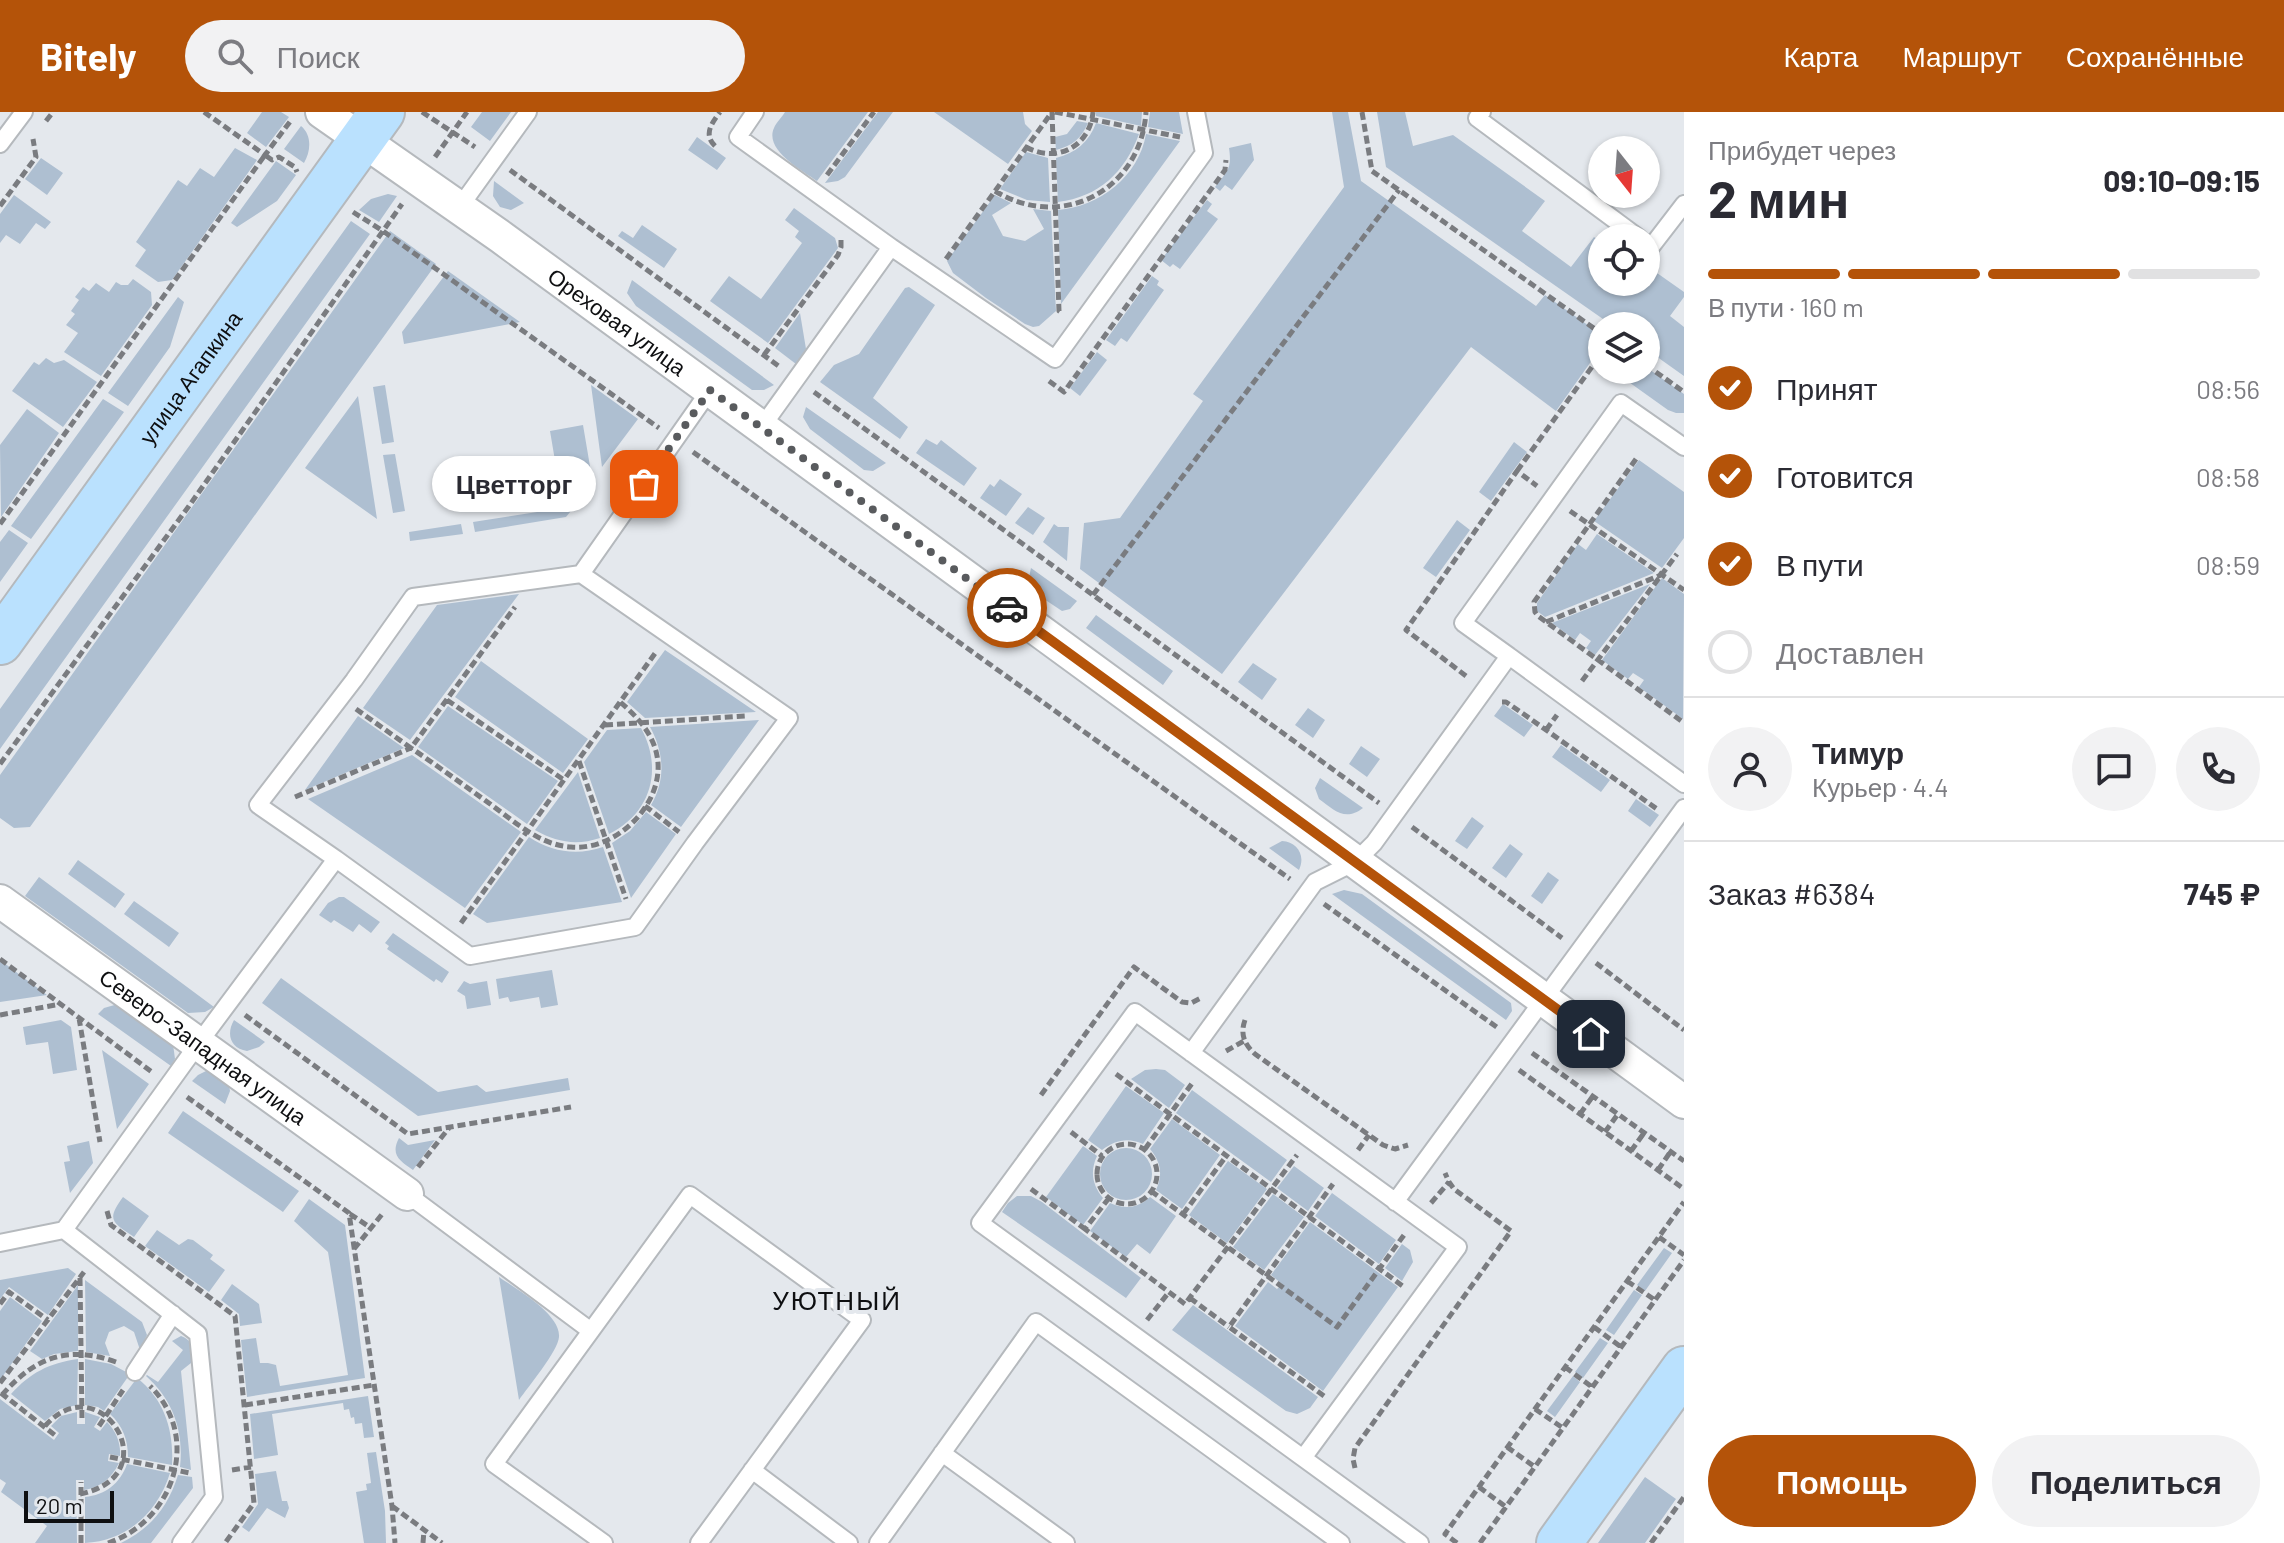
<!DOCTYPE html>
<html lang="ru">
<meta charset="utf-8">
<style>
body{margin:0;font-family:Barlow,sans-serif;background:#f2f2f3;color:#2b2b33;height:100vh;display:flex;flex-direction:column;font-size:30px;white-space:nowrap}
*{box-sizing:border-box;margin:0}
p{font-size:26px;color:#7c7c81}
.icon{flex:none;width:44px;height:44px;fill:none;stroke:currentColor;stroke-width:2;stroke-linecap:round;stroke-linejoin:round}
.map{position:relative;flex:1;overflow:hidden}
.sheet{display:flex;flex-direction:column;background:#fff;width:600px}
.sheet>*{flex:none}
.needle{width:52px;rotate:163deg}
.buttons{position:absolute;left:1588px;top:24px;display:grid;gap:16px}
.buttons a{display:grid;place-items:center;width:72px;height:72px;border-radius:50%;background:#fff;box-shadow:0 2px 6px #0004;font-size:40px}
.scale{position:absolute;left:24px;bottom:20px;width:90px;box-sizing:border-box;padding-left:8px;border:4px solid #0e0f11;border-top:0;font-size:22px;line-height:28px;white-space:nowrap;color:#0e0f11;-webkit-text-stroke:6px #e4e8ed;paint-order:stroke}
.pin{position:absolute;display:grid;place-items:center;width:68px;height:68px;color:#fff;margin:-34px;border-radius:16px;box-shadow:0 4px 12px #0006}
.courier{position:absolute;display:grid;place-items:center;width:80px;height:80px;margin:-40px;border:6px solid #b45309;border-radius:50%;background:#fff;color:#222;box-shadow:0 2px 10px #0007}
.bubble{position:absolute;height:56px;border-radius:28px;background:#fff;box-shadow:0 2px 6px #0004;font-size:26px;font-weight:700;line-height:56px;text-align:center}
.summary em{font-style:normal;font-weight:700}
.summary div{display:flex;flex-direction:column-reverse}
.summary{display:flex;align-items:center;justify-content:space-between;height:136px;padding:0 24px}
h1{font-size:52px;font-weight:700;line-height:60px}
.bar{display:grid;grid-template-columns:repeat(4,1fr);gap:12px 8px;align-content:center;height:96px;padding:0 24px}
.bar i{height:10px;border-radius:6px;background:#e1e1e2}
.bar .active{background:#b45309}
.bar p{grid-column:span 4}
.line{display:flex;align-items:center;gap:20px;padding:0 24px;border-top:2px solid #e1e1e2}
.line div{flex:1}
.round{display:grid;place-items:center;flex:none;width:84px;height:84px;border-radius:42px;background:#f2f2f3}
ol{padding:0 24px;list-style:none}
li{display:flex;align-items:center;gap:24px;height:88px}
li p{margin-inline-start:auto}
li .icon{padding:8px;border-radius:50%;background:#b45309;color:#fff;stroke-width:4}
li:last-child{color:#7c7c81}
li i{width:44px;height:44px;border:4px solid #e1e1e2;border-radius:50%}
.action{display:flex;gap:16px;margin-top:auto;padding:16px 24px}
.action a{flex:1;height:92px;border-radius:48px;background:#b45309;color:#fff;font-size:32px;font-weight:700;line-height:92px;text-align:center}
.action a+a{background:#f2f2f3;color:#2b2b33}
header{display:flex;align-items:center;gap:48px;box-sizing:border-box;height:112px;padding:0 40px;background:#b45309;color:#fff}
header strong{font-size:38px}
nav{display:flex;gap:44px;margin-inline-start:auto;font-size:28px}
.search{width:560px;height:72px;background:#f2f2f3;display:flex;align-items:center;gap:20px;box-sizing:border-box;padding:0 28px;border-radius:44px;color:#7c7c81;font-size:30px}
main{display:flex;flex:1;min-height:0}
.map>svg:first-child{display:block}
.green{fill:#aebfd1}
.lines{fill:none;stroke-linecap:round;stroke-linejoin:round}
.service-casing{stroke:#b5b9bd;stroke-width:20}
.minor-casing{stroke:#b5b9bd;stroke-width:36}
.secondary-casing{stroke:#b5b9bd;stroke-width:48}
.path{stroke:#7a7c80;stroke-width:5;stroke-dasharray:8 4;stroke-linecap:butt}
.service{stroke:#fff;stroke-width:16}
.minor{stroke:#fff;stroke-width:32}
.secondary{stroke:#bae1fe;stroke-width:44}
.done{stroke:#595b5e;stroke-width:8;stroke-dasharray:0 14.4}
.route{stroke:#b45309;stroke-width:10}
.labels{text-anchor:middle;stroke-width:8;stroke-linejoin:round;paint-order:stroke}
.street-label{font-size:22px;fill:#0e0f11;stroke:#e4e8ed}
.quarter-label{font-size:26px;letter-spacing:2px;fill:#0e0f11;stroke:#e4e8ed}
</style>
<header>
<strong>Bitely</strong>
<div class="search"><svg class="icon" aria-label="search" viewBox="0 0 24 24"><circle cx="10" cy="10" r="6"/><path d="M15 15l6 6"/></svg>Поиск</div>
<nav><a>Карта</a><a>Маршрут</a><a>Сохранённые</a></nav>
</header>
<main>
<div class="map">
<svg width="1684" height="1431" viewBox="0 0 1684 1431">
<rect width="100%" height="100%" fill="#e4e8ed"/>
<path class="green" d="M262 0H281L289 5 266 35 247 21Z
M482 0H511L490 29 471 15Z
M785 0H868L817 69C802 58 764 38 774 16 776 11 782 5 785 0Z
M878 0H893L845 65 838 69 825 71Z
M934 0H1023L1025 12 1032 19 1008 52Z
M1096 0H1142L1141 14 1096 4Z
M1150 0H1179L1183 22 1148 15Z
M1332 0H1348L1361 69 1536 194 1545 183 1602 223V234L1556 299 1471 235 1222 562 1080 457 1084 411 1120 406 1203 289 1193 282 1344 75Z
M1377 0H1405L1413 34 1453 23 1545 89 1522 119 1571 155 1594 125 1602 131V170H1646V164L1652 168 1657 161 1684 180V185L1670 204 1684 215V264L1646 237V214H1613L1386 55Z
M1077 9 1088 11C1081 27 1072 34 1056 38L1055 25 1067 22Z
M1096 11 1139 22C1125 60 1099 85 1058 90L1056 46C1076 41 1089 30 1096 11Z
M301 14C312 23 311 39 304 51L284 37Z
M1146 22 1180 29 1061 192 1058 98C1099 95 1139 64 1146 22Z
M697 25 726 46 717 58 688 38Z
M1251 31 1254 48 1232 78 1225 73 1220 79 1215 75C1228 59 1232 56 1229 36Z
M235 36 257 48 172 168 158 170 135 154 146 138 136 130 178 68 187 74 200 56 214 65Z
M1026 40 1048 46 1050 90 1027 88 1000 77Z
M41 46 63 61 47 83 25 67Z
M276 49 296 63 277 89 237 115 231 111Z
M494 69 524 91 511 98 500 95 493 84Z
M388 82 397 84 379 110 359 98 371 87Z
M14 83 51 110 45 117 36 111 20 132 6 123 0 131V102Z
M995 83 1011 91 992 103 1003 124 1025 129 1044 117 1033 97 1051 99 1056 199 1039 214 1033 215 1025 212 986 186 953 161 947 149Z
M1207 88 1212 92 1207 99 1218 107 1180 157 1173 152 1170 155 1161 148Z
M794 96 835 126 838 136 768 231 710 189 729 164 761 187 802 131 795 125 799 119 785 108Z
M351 109 370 122 0 637V597Z
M642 113 677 137 664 156 618 124 622 119 633 126Z
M390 119 436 152 30 715 14 716 0 706V663Z
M448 159 520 210 404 232 402 220Z
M1152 164 1159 169 1157 173 1164 178 1127 230 1121 226 1115 234 1106 228Z
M133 167 151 180 152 193 101 264 64 240 78 221 66 213 75 202 71 199 79 188 75 185 83 175 89 179 96 171 109 180 116 170 121 173H128Z
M632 168 774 273 764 278H752L636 194 627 181Z
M909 175 935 193 873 286 908 315 900 327 820 270 834 253 859 242 905 176Z
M178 185 184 190 170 235 128 294 108 281Z
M800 201 806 237 796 252 775 236Z
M1097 240 1107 248 1080 284 1070 276Z
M46 246 54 251 64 248 97 270 63 315 12 279 34 250 39 253Z
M1646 255 1684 282V301H1676L1668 298 1612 258H1646Z
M385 273 394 330 382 332 373 275Z
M591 273 638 307 602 355Z
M358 284 377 407 305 356Z
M103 287 124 300 31 427 11 414Z
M806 295 886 351 873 359 864 358 810 317 803 305Z
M27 297 59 321 1 405 0 333Z
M583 313 593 372 566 405 475 420 473 410 563 396 550 319Z
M926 327 937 333 941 328 977 356 964 374 916 341Z
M1514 330 1527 340 1491 389 1479 380Z
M395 342 405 399 393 401 383 343Z
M1639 348 1684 380V426L1662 456 1594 409Z
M1000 367 1022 382 1006 404 980 386 990 372 994 375Z
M1028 395 1045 406 1033 423 1015 411Z
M1457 408 1470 418 1436 465 1423 456Z
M461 412 463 422 410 429 409 420Z
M1054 412 1058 415H1069L1067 449 1043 430Z
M9 418 28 431 0 470V430Z
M1597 422 1654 461 1545 505 1537 499V491L1578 432 1586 438Z
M1031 456 1077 489 1070 497 1062 499 1035 481 1028 470Z
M1662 466 1684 482 1683 607 1639 575 1644 568 1633 561 1628 567 1602 548Z
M1650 472 1595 543 1586 536 1591 529 1580 521 1575 528 1552 511Z
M519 482 410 628 363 596 437 493Z
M1096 503 1173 559 1163 573 1086 516Z
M665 538 756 600 645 606 627 590Z
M481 549 588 627 563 661 455 585Z
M1253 551 1277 567 1262 588 1238 570Z
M1503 592 1533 613 1524 625 1494 604Z
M448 594 558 669 527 712 418 635Z
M1308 596 1325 608 1313 626 1295 613Z
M358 604 404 636 305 678Z
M759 608 681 715 651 693C666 668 664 640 650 615Z
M641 616C663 656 652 701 609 722L584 650 607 618Z
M1561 633 1610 668 1601 680 1552 645Z
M1361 634 1380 647 1367 665 1349 652Z
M412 643 521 720 465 796 308 687Z
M578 660 600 726C576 734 556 730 535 718Z
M1320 666 1363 696C1345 710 1334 698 1319 687L1315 676Z
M1636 687 1659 703 1650 715 1628 699Z
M646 700 676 722 631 786 612 731 630 719Z
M1472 705 1484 714 1467 737 1455 729Z
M529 725C552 740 577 744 603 735L622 790 487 811 473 802Z
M1282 729C1297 730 1306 743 1299 758L1269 736Z
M1510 732 1523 742 1506 766 1492 756Z
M78 748 125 782 115 796 68 762Z
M1548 760 1559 768 1542 792 1531 784Z
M39 765 214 895 205 900 188 901 25 784Z
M1344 778 1362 782 1511 891 1512 899 1506 908 1332 782Z
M339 785H344L380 810 371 821 359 812 353 820 334 808 331 811 319 803 328 791Z
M134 789 179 821 169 835 124 802Z
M393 821 449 860 442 871 436 867 434 870 387 837 389 834 385 831Z
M0 848 47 883 0 890Z
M552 858 558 893 541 896 539 885 510 890 508 885 499 887 496 867Z
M281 866 438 980 477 973 486 980 568 966 570 978 418 1004 262 891Z
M464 869 470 872 487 869 491 893 467 897 465 884 457 879Z
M118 892 173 932 175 947 171 954 98 902 104 896Z
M61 908 71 915 77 958 53 962 48 930 26 933 23 915Z
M234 908 265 930 259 935 247 939C230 936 226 922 234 908Z
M102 938 149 972 117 1017Z
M1156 957 1165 958 1185 973 1169 996 1131 967 1145 958Z
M208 958 229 973 230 979 225 992 192 969 198 963Z
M1126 974 1164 1001 1143 1032C1128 1025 1115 1028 1102 1038L1088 1028Z
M1192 978 1287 1048 1271 1070 1176 1001Z
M183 999 299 1079 283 1100 168 1021Z
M1172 1007 1220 1043 1182 1097 1156 1078C1163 1063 1161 1050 1150 1037Z
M399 1026 408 1033 435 1028 413 1058C400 1049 390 1043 399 1026Z
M89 1029 93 1051 70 1081 64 1050 70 1049 67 1034Z
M1083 1034 1097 1044C1090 1059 1092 1073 1103 1086L1083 1113 1046 1085Z
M1100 1062a26 26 0 1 1 52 0a26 26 0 1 1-52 0Z
M1228 1049 1267 1077 1227 1131 1189 1103Z
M1294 1054 1324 1076 1308 1099 1277 1076Z
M1332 1081 1396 1128 1379 1152 1315 1104Z
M1273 1082 1304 1105 1264 1158 1233 1135Z
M1017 1084H1031L1042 1090 1141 1166 1126 1186 1002 1100 1008 1091Z
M123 1085 149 1104 134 1125C112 1110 106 1108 123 1085Z
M1150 1085 1176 1104 1150 1142 1137 1132 1126 1145 1090 1119 1110 1091C1125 1098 1138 1096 1150 1085Z
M309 1087 345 1113 365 1266 247 1285 241 1228 256 1226 260 1251H268L276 1253 280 1274 348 1263 328 1140 294 1109Z
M1310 1110 1398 1175 1323 1279 1235 1214 1268 1170 1277 1177 1282 1172 1271 1163Z
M157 1118 179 1133 188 1127 193 1128 213 1143 210 1147 225 1158 209 1180 145 1134Z
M1402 1132 1410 1138 1413 1150 1402 1169 1385 1156Z
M1664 1136 1672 1141 1645 1179 1637 1173Z
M68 1156 76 1162 48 1203 9 1175 0 1187V1168Z
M499 1165C516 1177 561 1202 559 1225 558 1239 528 1275 519 1288Z
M85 1168 142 1210 147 1223 140 1238 134 1220 124 1214 109 1220 105 1231 110 1244 86 1240Z
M232 1172 259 1192 262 1211 240 1214 239 1202 221 1188Z
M78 1173V1239L54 1242 42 1247 30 1239Z
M1634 1178 1642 1183 1614 1223 1606 1218Z
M10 1185 42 1209 0 1268V1199Z
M1193 1193 1318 1285 1310 1296 1297 1302 1286 1299 1172 1218Z
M181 1224C193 1228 195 1240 191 1251L181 1259 191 1358 180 1355C184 1319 173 1288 146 1264L147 1263 158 1270 183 1238 172 1229Z
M1600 1226 1608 1231 1583 1266 1575 1260Z
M78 1247 77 1293 60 1297 45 1309 11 1282C30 1261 49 1251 78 1247Z
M85 1247 111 1252 130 1262 104 1299 98 1295 85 1293Z
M1573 1264 1580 1270 1555 1305 1547 1299Z
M137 1266C165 1288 174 1319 172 1353L128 1345C128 1328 123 1314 110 1302Z
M368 1284 374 1325 364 1326 362 1311 355 1312 354 1305 351 1306 349 1297 344 1298 343 1291 272 1302 278 1343 254 1347 250 1302Z
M0 1287 54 1328 59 1321 51 1314 61 1304 77 1300V1312H85V1300L100 1305 94 1315 100 1319 107 1310C116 1319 121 1331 120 1344L109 1342 108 1349 119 1351C111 1367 101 1375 84 1378V1368H76L77 1431H35L47 1414 1 1380 6 1371 0 1367Z
M376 1340 385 1399 386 1431H364L356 1380 367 1378 366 1372 371 1371 367 1341Z
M127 1352 170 1361C158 1400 127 1429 85 1431V1385C105 1383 120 1372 127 1352Z
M276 1359 282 1389H287L289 1396 285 1406 267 1396 249 1420 242 1415 258 1392 255 1362Z
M178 1363 192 1365 193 1376 151 1431H121C151 1416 168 1395 178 1363Z
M1645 1365 1676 1387 1645 1431H1598Z"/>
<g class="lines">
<defs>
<path id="service" d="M755 0 738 25 891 135 761 316
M1482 0 1477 6 1639 126
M0 32 24 0
M459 96 528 0
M1646 131 1651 135 1684 92
M891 135 1055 247 1204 41 1196 0
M581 462 710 278
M1509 544 1684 672
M1135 900 1458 1135 1303 1346 980 1111Z
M1191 941 1315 770 1355 750 1374 731 1509 544 1463 511 1621 291 1684 335
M407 1082 591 1219
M1395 1090 1684 696
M64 1118 198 932 336 747 470 844 635 815 695 731 789 606 581 462 413 485 354 568 258 693 336 747
M0 1131 64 1118 198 1222 214 1385 181 1431
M135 1260 173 1202
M942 1341 1066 1431
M1303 1346 1420 1431
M752 1358 849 1431
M604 1431 494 1352 690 1083 862 1208 699 1431
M878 1431 1036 1210 1341 1431"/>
<g id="minor">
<path id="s1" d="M322 0 501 125 1684 990"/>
<path id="s2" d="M0 789 407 1082"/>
</g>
<g id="secondary">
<path id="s3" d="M0 530 382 0"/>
<path d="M1559 1431 1684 1257"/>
</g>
</defs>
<use href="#service" class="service-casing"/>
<use href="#minor" class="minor-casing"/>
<use href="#secondary" class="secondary-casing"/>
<path class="path" d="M204 0 265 43 292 7
M422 0 475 35
M1052 0 1059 199 1062 201
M1055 0 1180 25
M1362 0 1372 59 1602 222
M46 9 53 0
M715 34C703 22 712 11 720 0
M1026 35C1057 52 1090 34 1093 0
M435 45 467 0
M510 58 780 255
M827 63 874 0
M995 79C1062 120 1141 78 1146 0
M0 94 36 45 33 27
M353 100 383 119 659 316
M946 147 1052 0
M764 243 838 143 841 135V128
M1646 253 1684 280
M1049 269 1064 280 1225 58 1226 48
M814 280 1379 691
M693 340 1290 767
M1636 347 1534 490 1535 500 1538 504 1684 611
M1517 359 1602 241
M1570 399 1684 478
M0 412 265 43 272 48 279 45 295 55 297 60
M1093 483 1399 78
M1546 510 1661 463
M1466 564 1406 518 1517 359 1537 374
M1582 569 1677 442
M447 588 564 668
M1502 590H1506L1525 603 1657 697
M356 597 411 636 515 495
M605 613 746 604
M1546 618 1557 603
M579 649 626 787
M0 652 189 394 402 92
M295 685 411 636C436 653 461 671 486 689 512 707 538 733 571 735 615 739 661 695 658 651 656 625 639 606 620 590
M645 694 679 720
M1412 715 1562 826
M1324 792 1498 916
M461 811 656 540
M0 847 152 960
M1596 851 1684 918
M0 903 61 892
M245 903 408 1022 571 995
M79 906 100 1030
M1245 908C1240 922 1244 932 1255 942L1383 1033 1395 1037 1408 1033
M1226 939 1244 929
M1532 941 1684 1049
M1519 958 1684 1077
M1116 962 1404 1175
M1041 983 1134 855 1182 890 1191 891 1201 886
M187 985 349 1101 392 1394 395 1431
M1580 1002 1593 984
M1071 1020 1102 1044
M1605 1020 1618 1002
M1097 1062a30 30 0 1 1 60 0a30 30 0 1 1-60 0Z
M1145 1037 1193 970
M1358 1038 1369 1023
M1631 1039 1644 1021
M418 1055 449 1016
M1658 1058 1671 1039
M1031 1077 1085 1117
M1151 1079 1337 1215 1404 1123
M1109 1086 1085 1117 1185 1192 1297 1043
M1431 1091 1449 1070
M107 1099 111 1113 235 1204 254 1391 225 1431
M350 1102 371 1116
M1183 1102 1227 1043
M1659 1125 1684 1143
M354 1137 383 1101
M80 1166 82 1308
M1627 1169 1655 1188
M1190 1186 1229 1215
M0 1192 9 1180 48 1208
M1147 1208 1169 1180
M1594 1215 1621 1235
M1565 1255 1592 1275
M0 1271 84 1160
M1 1281 56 1324
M2 1283C35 1245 68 1233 116 1250
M1324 1284 1229 1215 1333 1072
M245 1293 374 1273
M1535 1297 1563 1316
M45 1314C100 1251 171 1364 80 1382
M99 1314 123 1278
M1507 1335 1535 1355
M110 1345 190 1361
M1355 1356 1353 1347 1355 1336 1511 1119 1454 1077 1449 1070 1445 1061
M232 1358 251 1355
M1479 1375 1506 1395
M392 1394 442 1431
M81 1431V1370
M108 1431C174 1409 202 1325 150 1274
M423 1431 424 1418
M1457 1431 1445 1422 1684 1090
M1480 1431 1684 1148
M1651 1431 1684 1385"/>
<use href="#service" class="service"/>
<use href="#minor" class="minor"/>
<use href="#secondary" class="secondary"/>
</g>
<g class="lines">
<path class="done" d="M644 372 710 278 1007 496"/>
<path class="route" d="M1007 496 1591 922"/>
</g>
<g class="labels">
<g class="street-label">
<text dy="8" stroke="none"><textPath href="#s1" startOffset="362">Ореховая улица</textPath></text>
<text dy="8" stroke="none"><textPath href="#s3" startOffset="326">улица Агапкина</textPath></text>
<text dy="8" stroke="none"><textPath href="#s2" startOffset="250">Северо-Западная улица</textPath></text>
</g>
<g class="quarter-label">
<text x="837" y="1198">УЮТНЫЙ</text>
</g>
</g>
</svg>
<div class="buttons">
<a><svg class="needle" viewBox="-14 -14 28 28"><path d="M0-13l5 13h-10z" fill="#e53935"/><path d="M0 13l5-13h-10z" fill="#7c7c81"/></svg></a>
<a><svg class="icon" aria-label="locate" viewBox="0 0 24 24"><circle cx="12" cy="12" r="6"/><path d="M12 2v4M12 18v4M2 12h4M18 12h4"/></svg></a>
<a><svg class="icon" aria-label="layers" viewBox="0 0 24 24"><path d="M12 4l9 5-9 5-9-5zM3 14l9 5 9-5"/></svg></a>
</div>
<div class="scale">20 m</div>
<div class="pin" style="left:644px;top:372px;background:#ea580c"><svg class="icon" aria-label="bag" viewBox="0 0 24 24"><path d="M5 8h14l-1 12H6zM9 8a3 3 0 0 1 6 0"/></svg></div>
<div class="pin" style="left:1591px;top:922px;background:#1f2937"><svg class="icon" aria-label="home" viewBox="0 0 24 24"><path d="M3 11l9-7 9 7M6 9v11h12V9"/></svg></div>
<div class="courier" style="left:1007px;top:496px"><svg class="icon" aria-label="car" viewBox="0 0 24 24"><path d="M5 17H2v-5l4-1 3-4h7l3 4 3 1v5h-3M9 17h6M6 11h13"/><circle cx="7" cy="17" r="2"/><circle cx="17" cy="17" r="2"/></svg></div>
<div class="bubble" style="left:432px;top:344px;width:164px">Цветторг</div>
</div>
<section class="sheet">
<div class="summary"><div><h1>2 мин</h1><p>Прибудет через</p></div><em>09:10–09:15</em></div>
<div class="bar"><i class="active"></i><i class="active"></i><i class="active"></i><i></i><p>В пути · 160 m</p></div>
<ol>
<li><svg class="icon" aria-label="check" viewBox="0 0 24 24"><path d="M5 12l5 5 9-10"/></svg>Принят<p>08:56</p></li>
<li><svg class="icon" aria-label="check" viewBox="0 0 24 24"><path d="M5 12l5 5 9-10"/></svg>Готовится<p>08:58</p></li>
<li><svg class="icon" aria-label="check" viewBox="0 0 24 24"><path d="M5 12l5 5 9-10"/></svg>В пути<p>08:59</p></li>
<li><i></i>Доставлен</li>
</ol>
<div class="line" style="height:144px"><a class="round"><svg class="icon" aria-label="person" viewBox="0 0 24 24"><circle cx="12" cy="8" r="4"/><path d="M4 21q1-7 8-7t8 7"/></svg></a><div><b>Тимур</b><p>Курьер · 4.4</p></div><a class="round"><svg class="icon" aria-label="chat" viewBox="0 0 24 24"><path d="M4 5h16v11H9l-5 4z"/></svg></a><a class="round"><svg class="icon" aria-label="phone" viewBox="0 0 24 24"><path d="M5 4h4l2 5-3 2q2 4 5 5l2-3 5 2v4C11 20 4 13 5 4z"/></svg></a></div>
<div class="line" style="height:104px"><div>Заказ #6384</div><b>745 ₽</b></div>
<div class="action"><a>Помощь</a><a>Поделиться</a></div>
</section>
</main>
